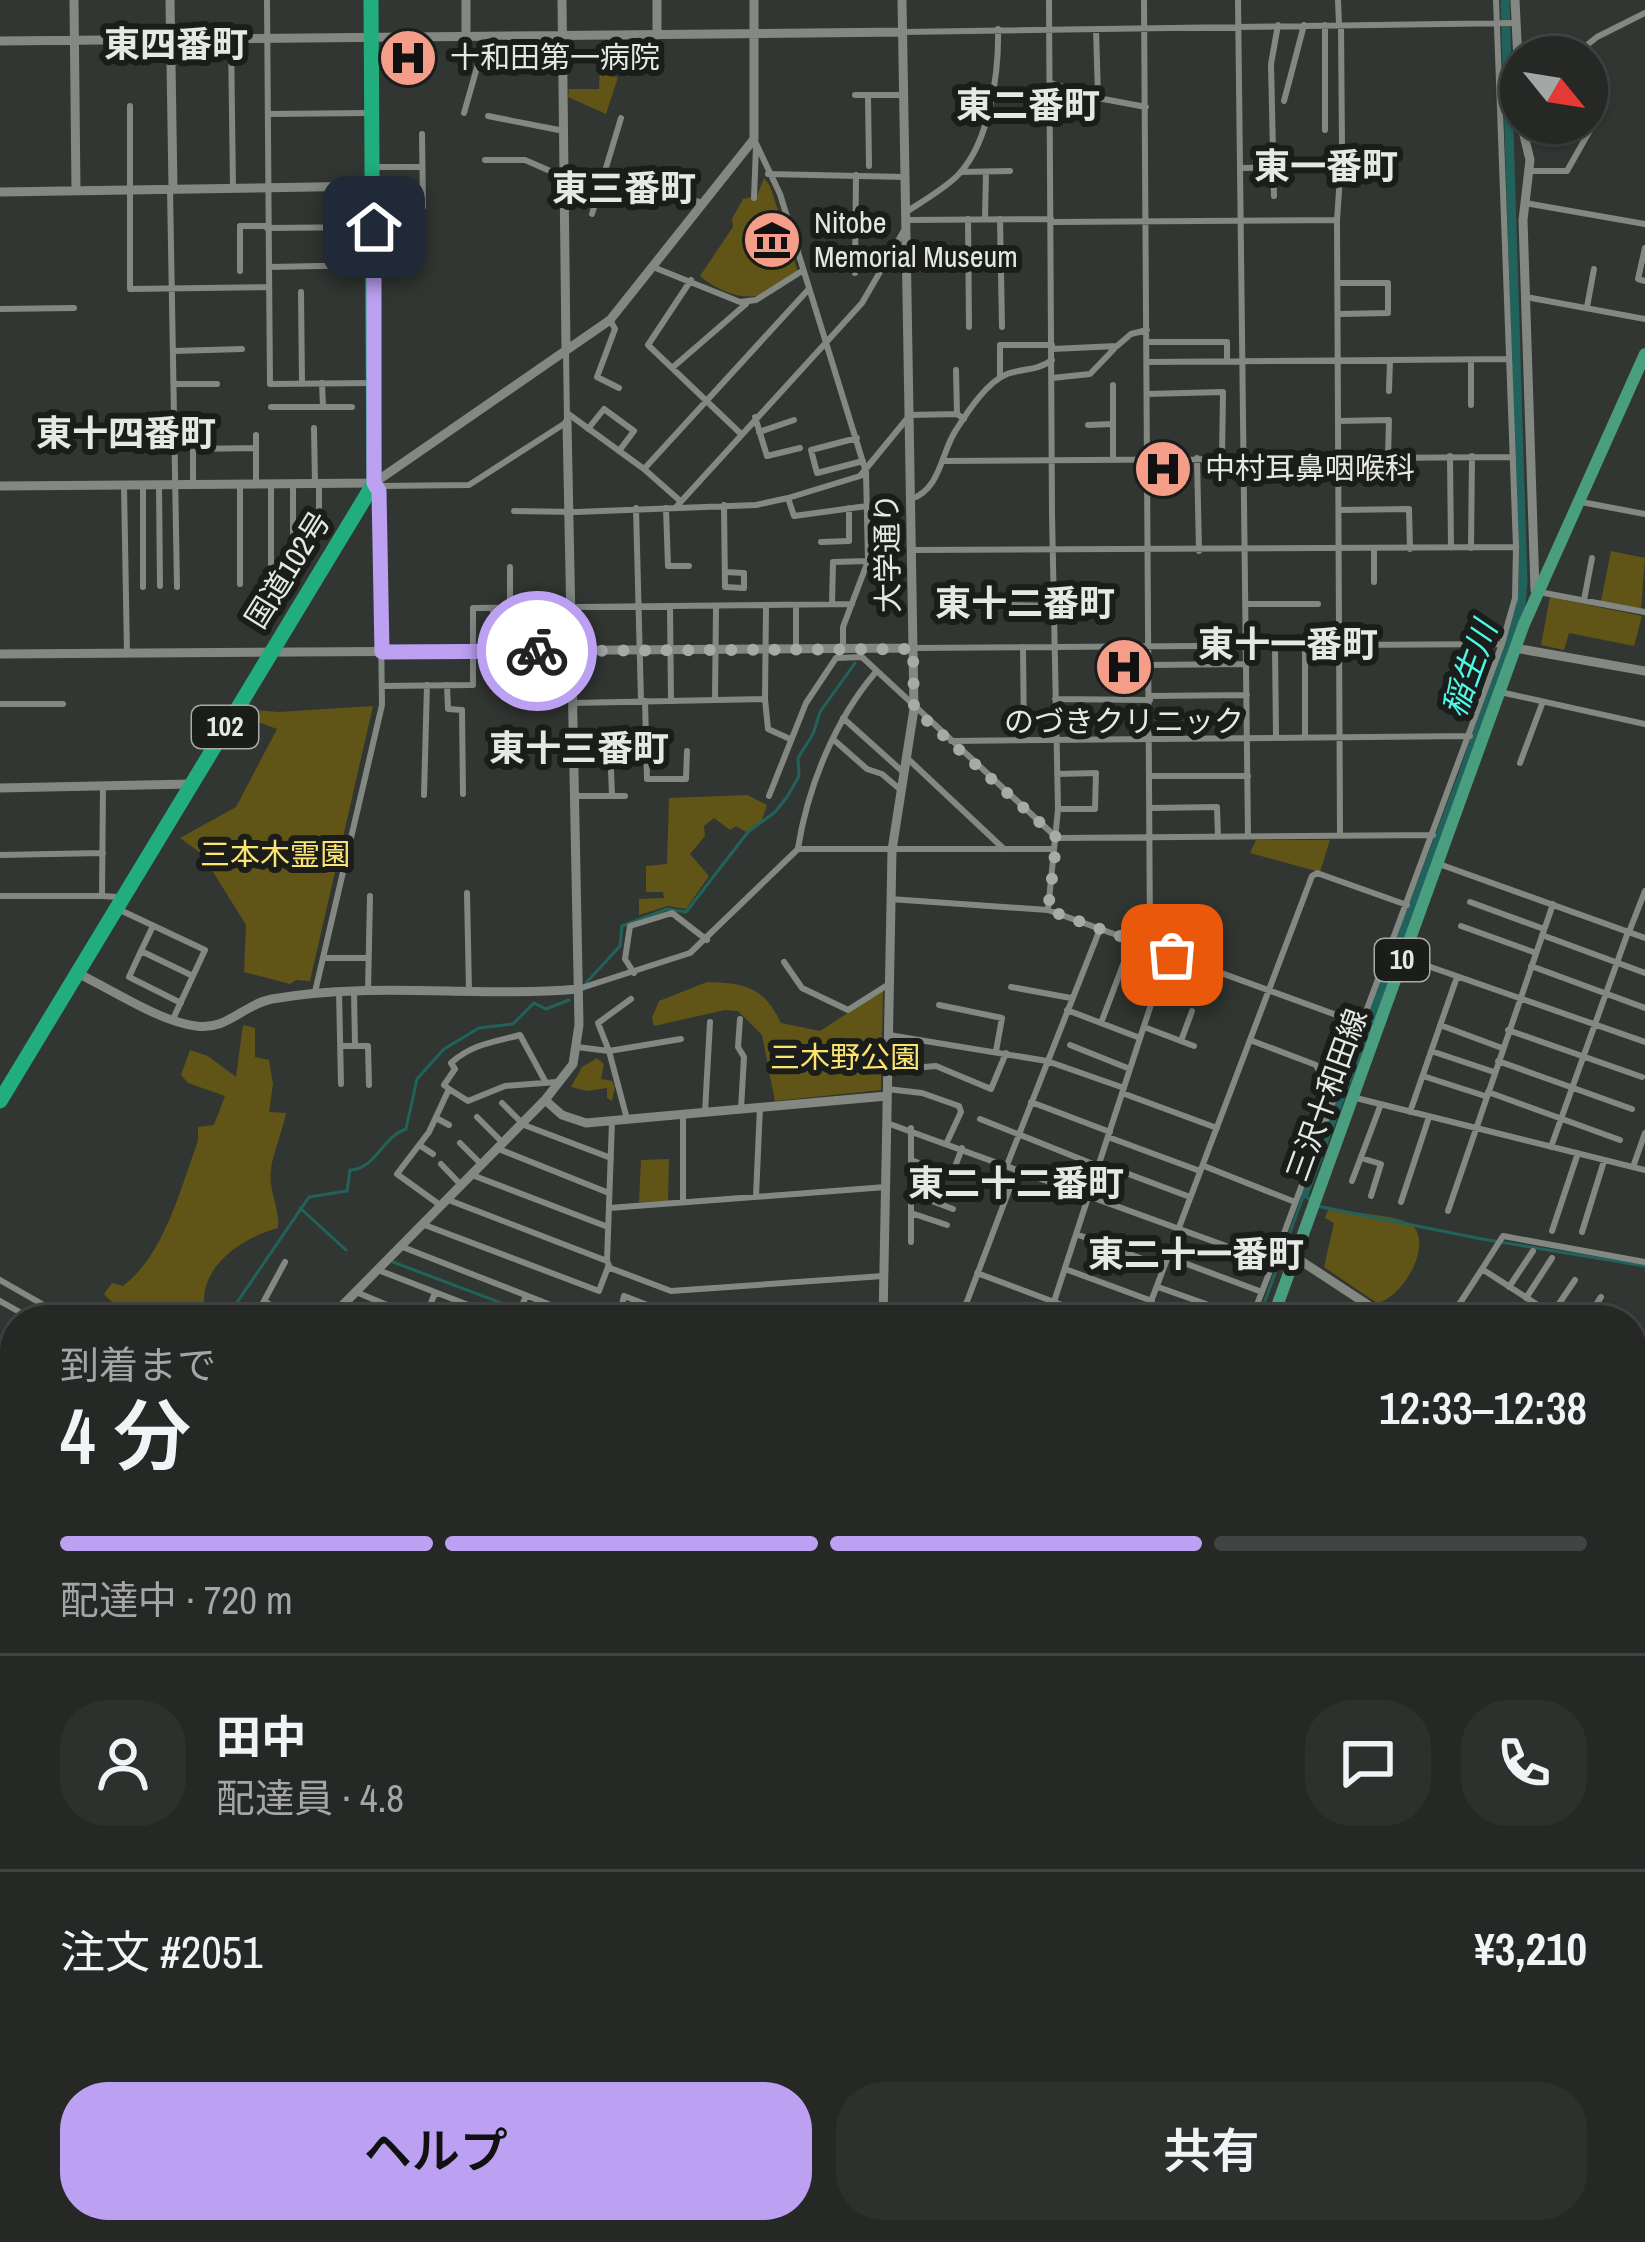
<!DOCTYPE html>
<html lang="ja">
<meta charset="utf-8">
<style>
body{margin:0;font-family:"Archivo Narrow","Noto Sans JP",sans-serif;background:#2e302e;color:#f1f3f6;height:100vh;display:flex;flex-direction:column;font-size:45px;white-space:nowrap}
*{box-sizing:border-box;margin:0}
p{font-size:39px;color:#a4a6a7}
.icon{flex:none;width:66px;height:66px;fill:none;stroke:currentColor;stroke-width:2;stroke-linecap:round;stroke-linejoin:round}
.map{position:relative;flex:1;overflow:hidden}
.details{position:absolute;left:0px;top:1305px;width:1647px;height:939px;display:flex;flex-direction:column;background:#262826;border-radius:48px 48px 0 0;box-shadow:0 3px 9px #0004,0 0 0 3px #424443}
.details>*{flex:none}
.needle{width:78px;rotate:120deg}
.buttons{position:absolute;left:1500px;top:36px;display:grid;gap:24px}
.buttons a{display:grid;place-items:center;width:108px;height:108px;border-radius:50%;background:#262826;box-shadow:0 3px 9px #0004,0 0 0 3px #424443;font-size:60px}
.pin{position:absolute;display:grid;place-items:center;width:102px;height:102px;color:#fff;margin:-51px;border-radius:24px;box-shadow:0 6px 18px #0006}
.courier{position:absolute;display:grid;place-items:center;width:120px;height:120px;margin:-60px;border:9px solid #bca0f2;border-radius:50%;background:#fff;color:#222;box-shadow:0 3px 15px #0007}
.overview em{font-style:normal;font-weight:600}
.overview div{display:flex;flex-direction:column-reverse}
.overview{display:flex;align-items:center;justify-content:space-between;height:204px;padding:0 60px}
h1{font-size:78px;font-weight:600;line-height:90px}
.bar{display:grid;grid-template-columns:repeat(4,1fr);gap:18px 12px;align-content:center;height:144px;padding:0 60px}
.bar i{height:15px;border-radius:9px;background:#424443}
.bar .active{background:#bca0f2}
.bar p{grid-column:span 4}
.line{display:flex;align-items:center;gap:30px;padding:0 60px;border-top:3px solid #424443}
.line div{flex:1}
.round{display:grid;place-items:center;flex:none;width:126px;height:126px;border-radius:48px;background:#2e302e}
.button{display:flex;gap:24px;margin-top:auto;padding:24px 60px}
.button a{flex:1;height:138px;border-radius:48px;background:#bca0f2;color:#111;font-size:48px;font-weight:600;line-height:138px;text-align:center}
.button a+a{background:#2e302e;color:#f1f3f6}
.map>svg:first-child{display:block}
.green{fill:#605516}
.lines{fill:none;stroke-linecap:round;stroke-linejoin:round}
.stream{stroke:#22625c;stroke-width:3}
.river{stroke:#22625c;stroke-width:9}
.street{stroke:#848883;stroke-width:6}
.secondary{stroke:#848883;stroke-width:9}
.primary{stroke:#499e7f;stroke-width:12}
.highway{stroke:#21ad7d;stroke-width:15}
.done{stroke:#a7aaa6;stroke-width:12;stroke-dasharray:0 21.6}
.route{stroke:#bca0f2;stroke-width:15}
.labels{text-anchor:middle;stroke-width:12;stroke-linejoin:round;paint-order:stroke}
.shield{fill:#1b1d1b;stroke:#a9aba8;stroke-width:3}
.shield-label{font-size:27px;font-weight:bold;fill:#e6e8e5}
.poi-label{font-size:30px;fill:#e6e8e5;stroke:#1b1d1b;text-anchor:start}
.street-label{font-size:30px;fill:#e6e8e5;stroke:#1b1d1b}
.park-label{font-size:30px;fill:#fbe46f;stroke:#1b1d1b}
.water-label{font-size:33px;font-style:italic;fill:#4cf8e7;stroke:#1b1d1b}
.quarter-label{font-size:36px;font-weight:bold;fill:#e6e8e5;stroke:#1b1d1b}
</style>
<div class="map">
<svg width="1645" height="2242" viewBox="0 0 1645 2242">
<rect width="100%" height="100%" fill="#323632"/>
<path class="green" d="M600 65H608L607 76 618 77 606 114 568 97 569 89H599Z
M764 178 770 186 798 272C769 305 733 303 700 276L733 227 732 219 743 199 757 196Z
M1611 551 1645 558 1641 609 1601 601Z
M1550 597 1642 616 1634 646 1569 633 1564 650 1541 645Z
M373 706 310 981 296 980 290 984 244 972 246 925 202 854 180 838 236 807 277 729 239 715 241 709 278 712Z
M747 795 767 805 762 820 746 832 736 826 730 830 714 818 704 826 705 836 690 854 709 876 686 909 668 906 639 915V899L664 898 663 892H646V866L667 864 669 798Z
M1256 840H1330L1320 872 1250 853Z
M707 982C745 983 764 987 781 1023L820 1031 883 990 881 1090 775 1101 762 1035 738 1011 725 1010 654 1026 652 1018 659 1001Z
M243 1025 255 1028V1057L269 1060 273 1084 269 1112 286 1113C283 1130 272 1156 271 1170 268 1189 280 1208 278 1228 237 1239 190 1274 208 1320H109L106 1318 112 1302 104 1294 112 1283 123 1286C165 1254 180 1189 198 1141V1127L214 1125 225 1096 188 1083 181 1075 190 1050 208 1056 236 1077Z
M597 1058 604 1064 601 1079 612 1081 615 1086 612 1101 607 1098V1088L587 1091 571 1087 582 1067Z
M669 1159 668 1201 639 1202 641 1160Z
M1328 1210C1345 1212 1402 1215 1413 1226 1433 1247 1401 1299 1377 1303L1324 1267 1334 1223 1325 1218Z
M15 1404V1600L6 1610 0 1606V1421Z"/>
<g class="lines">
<path class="stream" d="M586 983 620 946 622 926 667 909 686 912 748 832 775 812 787 797 799 776 798 758 813 734 820 712 855 663
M1317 1206 1482 1239 1645 1266
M300 1208 346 1250
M393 1262 517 1309
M523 1311 548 1320
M225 1320 309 1197 347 1191 350 1170C376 1169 382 1137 406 1129L417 1079 444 1049 479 1028 513 1024 534 1003 546 1009 569 1000
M1258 1320 1304 1194 1310 1200
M0 1623 15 1608
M0 1701 15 1707
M1632 1834 1645 1837
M748 2242 750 2229"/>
<path class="river" d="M1304 1194 1463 774 1521 606 1523 583 1505 0"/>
<path class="street" d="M267 0 269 266
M1238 0 1248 836
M1338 0 1339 25
M1096 29 1098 97
M903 32 1515 23
M231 39 233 188
M1572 57 1597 37 1645 13
M1051 83 1098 98 1146 107
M855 95H904
M868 95 869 166
M1284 101 1304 25
M130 106V289L269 287
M464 113 486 36
M268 114 369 113
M488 116 564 131
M1325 130V25
M422 134 423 207
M754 139 780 194 866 472 868 561 843 627V649
M1585 139 1594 124
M485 160H525L564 177 647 186 703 203
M373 167H422
M1240 168 1307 167
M1529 171H1567L1585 139 1556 123
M961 172 1010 171
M768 174 905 177
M170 189 177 587
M1274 196 1271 64 1278 25
M754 198 756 147
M1525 203 1645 224
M906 212C923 201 946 188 959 174 990 141 999 72 998 29
M592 214 621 118
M968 219 969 327
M985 219 986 172
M1000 219 1002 327
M906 220 1051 219
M1053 222 1337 220
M267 228 371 227
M1645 248 1638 279 1645 281
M653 267 740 302 756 300 802 271
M240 271V226H267
M855 273 856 175
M691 280 648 345 740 433
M1338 283H1388V313L1340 314
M301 292 302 384
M1526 297 1645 319
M1587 307 1594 269
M0 309 74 308
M610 320 615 329 597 377 619 388
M1147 342H1227V360
M1052 349 1117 346 1131 334 1147 330
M174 351 242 349
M1148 362 1509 359
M672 368 746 304
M956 370 957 414
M1000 377V345H1052
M1052 378 1090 374 1114 349
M322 383 323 407
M372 383 270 384 269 267 372 265
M174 384H217
M1113 385V459
M1389 391 1390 360
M1147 394 1223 392 1222 457
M1471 405V360
M271 407H352
M567 413 644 469 678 499
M755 417 767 456 800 448
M1338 421 1389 420 1388 456
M1088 425 1113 424
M314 428 315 483
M588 429 604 409 634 431 619 451
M759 432 794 420
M193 435V484
M857 438 811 450 817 473 863 461
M193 449 256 448
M1450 456 1451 548
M1197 458 1199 551
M944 461 1513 457
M644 469 807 291
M240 483V584
M256 483V435
M319 483V527
M124 485 127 654
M143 485V587
M159 485 160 586
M379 486 469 485 567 422 566 350
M788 498 794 516 867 506
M911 499C941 489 941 452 956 430 968 411 987 382 1007 374 1024 368 1037 371 1052 360
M1581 502 1645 514
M724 505 725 587 744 588V573L725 572
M676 507 862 303 906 227
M636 508 641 701
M666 508 668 566H689
M1339 510 1409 509 1410 549
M514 511 576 512 756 505 788 498 860 476 910 415 957 414 964 419
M821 542 849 541V508
M1471 548 1472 456
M1374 549V582
M912 550 1516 547
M293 573V483
M271 585V483
M1539 592 1645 612
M1584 600 1592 558
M832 604 833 562 868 561
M1247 604H1318
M1008 605 1052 606
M510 606V567
M796 606V649
M493 608 495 670
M670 608 671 700
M1275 645 1276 737
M1305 645V737
M1023 647 1024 740
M913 648 1502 644
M560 660H536L532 688 571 687
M1150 665 1247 664
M447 685 448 709 462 710 463 794
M382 686 473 685V608L852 604
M1500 692 1645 724
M1150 696 1247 695
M715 698 716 608
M765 699 768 729 790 739
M1055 699 1150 700
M645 701 647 779H686L687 751
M573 703 765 699 766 607
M0 704H63
M843 718 902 771
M834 740 867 769 882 774 902 791
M951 741 1470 736
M907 758 1004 849
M1520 763 1542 704
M1057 774 1096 773 1095 809H1059
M1151 776H1248
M103 785 102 896 119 897
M424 795 427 685
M576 796H625
M612 796 610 743 646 742
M769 796 806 703 836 658 862 657 1057 838 1433 835
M1151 808 1217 807 1218 837
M1340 835 1337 220 1342 148 1341 25
M798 848C808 786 835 720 875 673
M0 855 103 853
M1439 864 1645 938
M467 893 469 991
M0 896H102
M890 899 1048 910 1375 1029
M1470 902 1544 929
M120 910 205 950 173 1019
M1048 910 1058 809 1052 514 1049 0
M153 926 141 951 193 976
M1461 926 1536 953
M1629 932 1645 891
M1542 935 1645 973
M141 951 129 977 181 1003
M323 958H367
M1405 958 1645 1042
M784 962 802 988 848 1010 889 984
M1531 966 1645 1008
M634 973 625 959 630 926 672 913 707 940
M1011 987 1071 998
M578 989 690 953 798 849H1054
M339 991 341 1084
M354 991 355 1046
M368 991 370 896
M315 992 382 705 379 486
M939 1005 1002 1018 996 1051
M1067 1010 1140 1038
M740 1019 738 1047 744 1057 741 1109
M1101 1023 1132 941
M1440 1025 1502 1048
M1144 1027 1194 1046
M1508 1030 1642 1077
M889 1035 1047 1061 1124 1088
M1250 1040 1316 1065 1320 1073 1341 1082
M1181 1041 1192 1011
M1070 1045 1130 1069
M340 1046H368L369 1085
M577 1047 609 1051 598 1023 631 999
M1431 1051 1494 1072
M1498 1061 1632 1109
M889 1070 936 1066 991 1089 1006 1053
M1423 1076 1485 1096
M449 1089 444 1085 455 1069 451 1063C472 1044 494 1042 520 1035L545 1081
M887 1089 922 1093 959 1106 961 1112 947 1142
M1488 1092 1620 1140
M1122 1093 1217 1128
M1356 1098 1645 1170
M1031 1102 1110 1132
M502 1103 524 1125 611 1158
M705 1112 710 1022
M1410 1112 1457 977
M683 1114V1201
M477 1117 502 1142
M436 1118 449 1125
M627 1119 609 1051 681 1039
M980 1119 1098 1166
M887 1123 1273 1263 1502 644 1515 598 1516 547 1496 0
M911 1128V1242
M1108 1137 1200 1171
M460 1143 481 1164
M419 1145 433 1154
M1551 1147 1628 932
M496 1148 609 1193
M1361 1158 1381 1164 1371 1196
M911 1160 952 1175 962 1148
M1099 1163 1190 1197
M441 1164 461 1185
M1007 1165 1100 929
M1204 1166 1295 1202
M1633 1167 1645 1133
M472 1175 608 1227
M1352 1181 1381 1104
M911 1193 953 1209
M756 1196 760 1107
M446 1199 607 1261 610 1268 671 1291 883 1276
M1401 1202 1429 1117
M440 1205 397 1174 429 1132 449 1089 468 1101 505 1086 557 1082
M609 1208 886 1187
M1448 1211 1553 904
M911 1213 947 1225
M422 1224 599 1291 608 1267
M1552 1231 1578 1153
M1582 1232 1604 1161
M1076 1234 1164 1267
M400 1246 589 1320
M1168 1257 1262 1292
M607 1261 612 1121
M1065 1269 1152 1301
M1482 1269 1503 1236 1645 1262
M378 1270 507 1320
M977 1273 1102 1320
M0 1280 70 1320
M1158 1287 1251 1320
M1509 1287 1533 1251
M356 1292 423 1320
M1526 1298 1552 1258
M0 1301 34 1320
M264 1301 285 1262
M966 1303 1010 1320
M1552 1314 1575 1280
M236 1320H241
M253 1320 264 1301 282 1311 285 1320
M424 1320 435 1293
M516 1320 526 1296
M618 1320 624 1296 687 1320
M960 1320 1017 1169
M1048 1320 1160 977 1150 938 1144 0
M1144 1320 1312 876 1317 873 1407 905
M1251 1320 1273 1263
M1449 1320 1482 1269 1561 1320
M1472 1320 1481 1306
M1586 1320 1601 1297
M1632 1373 1645 1357
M1632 1449 1645 1430
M1632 1782 1645 1785
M1632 1966 1637 1967 1632 2001
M1632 2014 1645 2017
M1632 2089 1645 2092
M1632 2121 1645 2124
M1475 2229 1526 2242
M421 2242 426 2229
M714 2242 719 2229
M1297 2242 1301 2229
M1442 2242 1445 2229
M1597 2242 1601 2229"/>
<path class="secondary" d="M74 0 76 191
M170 0 173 188
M466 0V36
M562 0 566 350
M657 0V35
M1515 0 1521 123
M0 41 903 32
M1521 123 1530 160 1523 220 1535 590
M0 192 374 186
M0 486 374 483 610 320 754 139V0
M1515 648 1645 671
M0 654 913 648
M0 788 191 784
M77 973C111 989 160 1022 196 1026 227 1031 244 1004 272 999 373 981 477 998 578 989
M545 1100 562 1115 586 1123 887 1096
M1295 1257 1391 1320
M328 1320 545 1100 573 1064 579 1025 567 422
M883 1320 892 850 914 709 902 0
M1632 1477 1645 1485
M0 1877 15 1845
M0 2169 15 2172
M1632 2198 1645 2205
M254 2229 282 2242
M589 2242 593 2229"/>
<path class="primary" d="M1272 1320 1524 624 1645 354
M990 2242 993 2229"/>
<path class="highway" d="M0 1101 374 483 371 0"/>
</g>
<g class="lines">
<path class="done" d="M537 651 913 649 914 709 1057 838 1048 910 1172 955"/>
<path class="route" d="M374 227V483L379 491 382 652 537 651"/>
</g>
<defs>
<symbol id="hospital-disc" viewBox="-11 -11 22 22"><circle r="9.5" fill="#f49e8a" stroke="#1b1d1b"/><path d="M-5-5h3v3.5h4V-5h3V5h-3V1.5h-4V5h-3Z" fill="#111"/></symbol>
<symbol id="museum-disc" viewBox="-11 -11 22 22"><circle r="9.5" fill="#f49e8a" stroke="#1b1d1b"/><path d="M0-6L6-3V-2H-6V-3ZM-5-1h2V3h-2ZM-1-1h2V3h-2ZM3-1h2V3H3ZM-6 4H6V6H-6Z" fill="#111"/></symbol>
</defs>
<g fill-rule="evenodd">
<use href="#hospital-disc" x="375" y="25" width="66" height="66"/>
<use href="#museum-disc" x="739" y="207" width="66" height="66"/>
<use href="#hospital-disc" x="1130" y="436" width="66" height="66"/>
<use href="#hospital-disc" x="1091" y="634" width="66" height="66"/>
</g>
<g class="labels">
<g class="shield">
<rect x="192" y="706" width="66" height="42" rx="9"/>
<rect x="1375" y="939" width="54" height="42" rx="9"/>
</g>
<g class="shield-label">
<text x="225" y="736">102</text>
<text x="1402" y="969">10</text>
</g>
<g class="poi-label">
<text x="450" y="68">十和田第一病院</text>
<text x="814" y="233">Nitobe<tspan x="814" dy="34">Memorial Museum</tspan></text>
<text x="1205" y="479">中村耳鼻咽喉科</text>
<text x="1124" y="732" text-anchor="middle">のづきクリニック</text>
</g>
<g class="street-label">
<text transform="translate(888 553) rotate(-91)" y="10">大学通り</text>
<text transform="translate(288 570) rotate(-58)" y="10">国道102号</text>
<text transform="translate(1327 1095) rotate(-70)" y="10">三沢十和田線</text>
</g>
<g class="park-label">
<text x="275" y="865">三本木霊園</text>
<text x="845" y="1068">三木野公園</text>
</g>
<g class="water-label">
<text transform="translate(1469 669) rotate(-70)" y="12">稲生川</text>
</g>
<g class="quarter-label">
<text x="176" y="57">東四番町</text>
<text x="1028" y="118">東二番町</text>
<text x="1326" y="179">東一番町</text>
<text x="624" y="201">東三番町</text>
<text x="126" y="446">東十四番町</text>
<text x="1025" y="616">東十二番町</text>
<text x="1288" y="657">東十一番町</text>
<text x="579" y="761">東十三番町</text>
<text x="1016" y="1196">東二十二番町</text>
<text x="1196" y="1267">東二十一番町</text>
</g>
</g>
</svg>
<div class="buttons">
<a><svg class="needle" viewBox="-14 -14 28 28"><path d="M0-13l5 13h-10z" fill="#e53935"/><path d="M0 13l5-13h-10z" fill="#a4a6a7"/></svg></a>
</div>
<div class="pin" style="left:1172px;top:955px;background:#ea580c"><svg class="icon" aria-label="bag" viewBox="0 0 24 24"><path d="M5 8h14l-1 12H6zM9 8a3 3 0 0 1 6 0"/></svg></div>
<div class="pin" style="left:374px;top:227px;background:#1f2937"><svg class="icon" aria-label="home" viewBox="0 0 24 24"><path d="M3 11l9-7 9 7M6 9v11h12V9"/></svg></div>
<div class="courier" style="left:537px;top:651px"><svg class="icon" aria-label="bike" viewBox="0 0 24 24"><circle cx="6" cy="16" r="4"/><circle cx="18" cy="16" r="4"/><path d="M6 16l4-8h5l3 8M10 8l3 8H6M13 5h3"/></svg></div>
<section class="details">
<div class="overview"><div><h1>4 分</h1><p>到着まで</p></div><em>12:33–12:38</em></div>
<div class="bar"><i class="active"></i><i class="active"></i><i class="active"></i><i></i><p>配達中 · 720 m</p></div>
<div class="line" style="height:216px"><a class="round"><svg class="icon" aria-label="person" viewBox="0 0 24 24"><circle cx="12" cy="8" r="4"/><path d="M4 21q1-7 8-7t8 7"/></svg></a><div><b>田中</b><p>配達員 · 4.8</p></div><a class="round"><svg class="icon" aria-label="chat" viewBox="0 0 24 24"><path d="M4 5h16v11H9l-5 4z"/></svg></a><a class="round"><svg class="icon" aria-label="phone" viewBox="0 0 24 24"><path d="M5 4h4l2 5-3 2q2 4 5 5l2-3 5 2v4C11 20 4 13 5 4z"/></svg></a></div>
<div class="line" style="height:156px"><div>注文 #2051</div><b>¥3,210</b></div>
<div class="button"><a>ヘルプ</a><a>共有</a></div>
</section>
</div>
